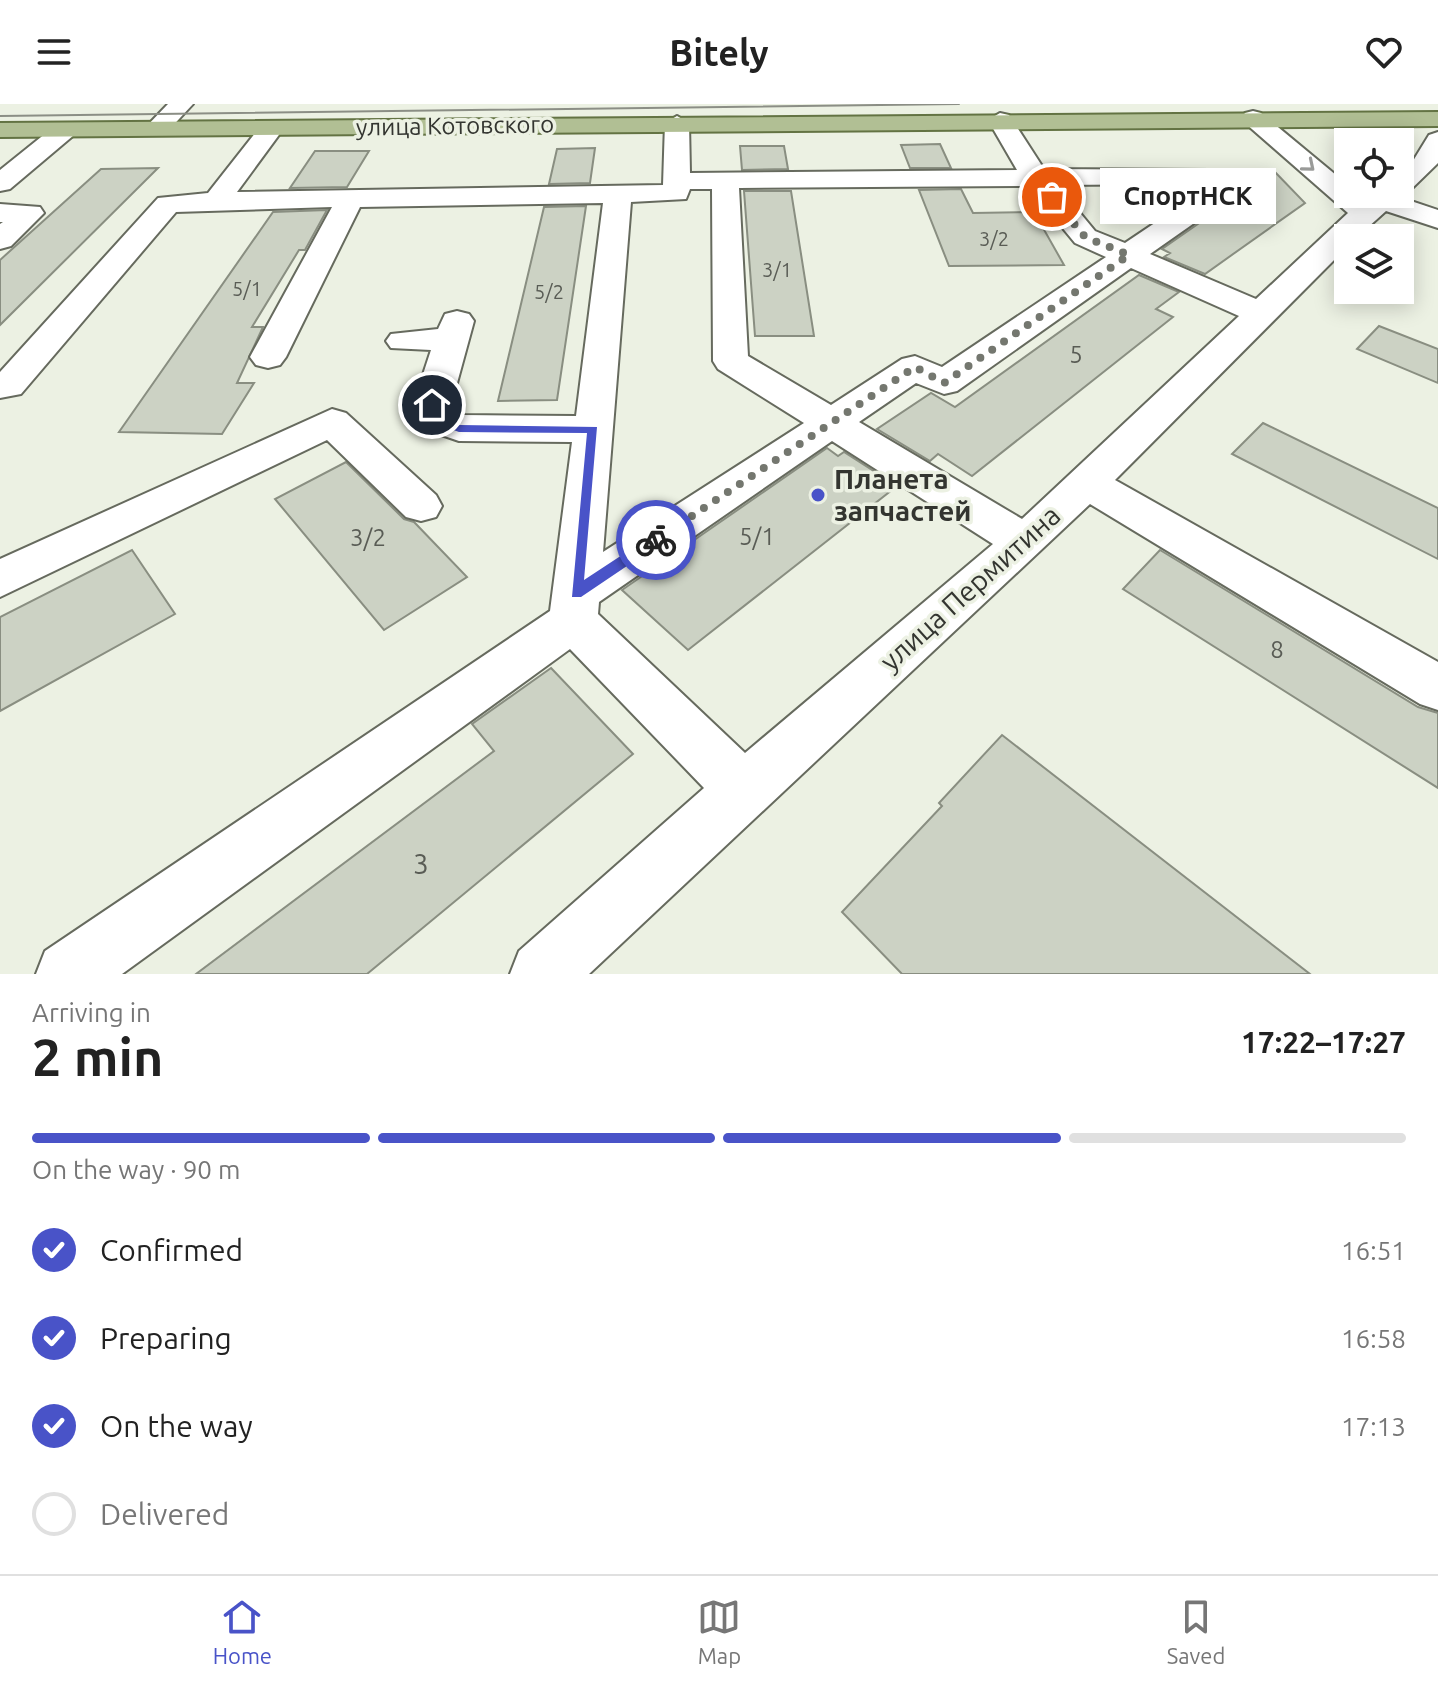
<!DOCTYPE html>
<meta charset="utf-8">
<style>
body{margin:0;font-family:Ubuntu,sans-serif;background:#f6f6f6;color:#222;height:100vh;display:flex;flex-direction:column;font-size:30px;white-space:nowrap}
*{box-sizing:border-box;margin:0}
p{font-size:26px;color:#767676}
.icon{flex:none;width:44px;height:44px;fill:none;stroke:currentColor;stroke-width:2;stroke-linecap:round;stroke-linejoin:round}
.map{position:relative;height:870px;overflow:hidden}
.panel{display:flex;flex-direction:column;background:#fff;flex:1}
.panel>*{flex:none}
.buttons{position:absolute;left:1334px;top:24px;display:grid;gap:16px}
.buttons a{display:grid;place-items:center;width:80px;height:80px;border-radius:0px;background:#fff;box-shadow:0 4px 20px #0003;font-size:40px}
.pin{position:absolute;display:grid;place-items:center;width:68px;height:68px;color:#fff;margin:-34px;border:4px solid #fff;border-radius:50%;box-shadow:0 2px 8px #0007}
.courier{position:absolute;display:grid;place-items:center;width:80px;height:80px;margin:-40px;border:6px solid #4953c8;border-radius:50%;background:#fff;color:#222;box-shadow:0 2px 10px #0007}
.bubble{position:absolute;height:56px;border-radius:0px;background:#fff;box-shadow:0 4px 20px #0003;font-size:26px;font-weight:700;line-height:56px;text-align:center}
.head em{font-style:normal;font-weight:700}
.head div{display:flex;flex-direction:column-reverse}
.head{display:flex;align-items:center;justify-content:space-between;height:136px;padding:0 32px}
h1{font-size:52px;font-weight:700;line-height:60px}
.bar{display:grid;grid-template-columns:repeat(4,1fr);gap:12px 8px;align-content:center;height:96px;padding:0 32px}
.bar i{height:10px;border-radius:6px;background:#e0e0e0}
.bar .selected{background:#4953c8}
.bar p{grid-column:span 4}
ol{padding:0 32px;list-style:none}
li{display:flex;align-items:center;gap:24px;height:88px}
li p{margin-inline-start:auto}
li .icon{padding:8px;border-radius:50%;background:#4953c8;color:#fff;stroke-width:4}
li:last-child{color:#767676}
li i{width:44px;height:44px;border:4px solid #e0e0e0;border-radius:50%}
header{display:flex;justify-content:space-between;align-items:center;height:104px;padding:0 32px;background:#fff;font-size:36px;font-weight:700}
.menu{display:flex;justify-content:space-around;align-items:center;height:112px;border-top:2px solid #e0e0e0;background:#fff;font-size:22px;color:#767676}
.menu a{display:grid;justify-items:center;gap:4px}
.menu .selected{color:#4953c8}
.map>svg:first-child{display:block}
.building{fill:#ccd2c4;stroke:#898e81;stroke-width:2}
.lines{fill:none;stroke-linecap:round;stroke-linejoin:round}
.minor-casing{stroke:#666a5e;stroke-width:4}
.major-casing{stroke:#637343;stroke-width:4}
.minor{fill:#fff;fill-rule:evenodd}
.major{fill:#b1bf94;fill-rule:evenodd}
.tram{stroke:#8b8e85;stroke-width:2}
.oneway{stroke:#999a98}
.route{fill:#4953c8}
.done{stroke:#74776f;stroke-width:8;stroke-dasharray:0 14.4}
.poi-dot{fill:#4953c8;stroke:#ecf1e3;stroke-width:3}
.labels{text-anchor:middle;stroke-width:7;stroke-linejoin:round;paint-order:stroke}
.far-number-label{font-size:20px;fill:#595c55}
.far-street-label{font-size:24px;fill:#333530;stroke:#ecf1e3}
.number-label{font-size:24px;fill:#595c55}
.poi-label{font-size:28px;font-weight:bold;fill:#333530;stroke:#ecf1e3;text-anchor:start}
.street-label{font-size:28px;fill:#333530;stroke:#ecf1e3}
.near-number-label{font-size:28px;fill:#595c55}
</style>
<header><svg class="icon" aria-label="menu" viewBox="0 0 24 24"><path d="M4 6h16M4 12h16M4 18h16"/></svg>Bitely<svg class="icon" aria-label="heart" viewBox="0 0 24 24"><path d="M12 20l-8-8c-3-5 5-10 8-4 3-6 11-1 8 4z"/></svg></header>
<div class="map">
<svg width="1438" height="870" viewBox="0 0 1438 870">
<rect width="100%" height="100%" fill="#ecf1e3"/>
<path class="building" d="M940 40 951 64H910L901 41Z
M740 42H784L788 65 742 66Z
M595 44 590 79 549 80 557 45Z
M315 47H369L347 83 290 84Z
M158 64 0 221V156L101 65Z
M1274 67 1305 99 1205 170 1164 153 1170 149 1162 145Z
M961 85 973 109 1034 108 1064 161 949 162 919 86Z
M744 87H791L814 232H755Z
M586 102 557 296 498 297 544 103Z
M327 106 305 146H299L252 223H263L237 279H254L222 330 119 328 273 108Z
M1139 171 1179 188 1156 205 1173 213 972 372 938 350 930 357 877 325 931 289 955 303Z
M1379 222 1438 245V279L1357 245Z
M1263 319 1438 404V455L1232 350Z
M827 344 838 352 844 348 897 382 688 546 622 486Z
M346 358 404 415 414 418 467 473 384 526 275 395Z
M132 446 175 510 0 607V513Z
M1160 446 1418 603 1438 609V684L1123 485Z
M551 564 633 650 367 870H196L494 647 472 620Z
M1002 631 1310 870H902L842 808 942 702 939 699Z"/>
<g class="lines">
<defs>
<path id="minor" d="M168 0H193L165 30H147L144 25Z
M1253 7 1261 9 1348 81V90H1359L1366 95 1373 90H1400V68L1413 57 1429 31 1438 28V59L1402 94 1438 106V124L1386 107 1356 134H1348V142L1115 376 1438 558V606L1420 600 1090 400 589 870H510L519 847 704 684 570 545 122 870H36L45 847 550 507 572 338 459 337 424 325 413 301 431 246 391 244 386 237 391 230 438 225 445 210 457 207 469 210 474 217 451 301 454 308 463 311 576 312 603 99 360 103 286 253 280 261 268 264 256 261 250 253 332 103 176 108 21 290 0 294V268L158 94 208 89 263 19 272 17 284 24 237 88 663 81 665 19 677 12 689 19 690 69 1017 66 988 16 1000 9 1009 11 1044 65 1210 66 1231 90 1227 96 1150 150 1256 195 1348 109 1245 19 1241 14 1245 9ZM1194 80 1201 88 1125 139 1095 127 1057 81ZM1028 82 1075 139 1106 153 942 263 915 252 902 255 831 301 748 252 739 84ZM690 85H712L713 257 718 265 804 319 603 448 631 98 686 95ZM1131 164 1239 212 1022 415 859 318 916 279 944 290 957 287ZM832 337 993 440 745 649 598 510 599 498Z
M65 19 77 26 74 31 10 85 0 87V66L56 21Z
M0 100 40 103 44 109 11 142 0 145V120L3 118H0Z
M332 305 346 309 436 391 442 402 436 413 421 417 406 413 327 336 0 493V455Z"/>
<path id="major" d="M1438 8V22L0 33V19Z"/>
</defs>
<use href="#minor" class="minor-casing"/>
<use href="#major" class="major-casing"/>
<use href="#minor" class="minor"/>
<use href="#major" class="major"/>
<path class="tram" d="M0 12 959 0"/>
</g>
<defs><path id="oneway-chevron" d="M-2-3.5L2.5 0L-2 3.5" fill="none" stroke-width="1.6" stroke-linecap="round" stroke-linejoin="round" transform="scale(2)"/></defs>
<use class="oneway" href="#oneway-chevron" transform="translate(1309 62) rotate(40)"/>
<path class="route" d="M432 297 443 314 460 321 597 323 584 476 651 432H661V439L581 493H572L587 329 459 328 434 319 426 301Z"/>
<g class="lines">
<path class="done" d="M656 436 915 263 944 279 1129 151 1085 133 1052 93"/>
</g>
<circle class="poi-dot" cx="818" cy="391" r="8"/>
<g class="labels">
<g class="far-number-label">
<text x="994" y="142">3/2</text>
<text x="777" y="173">3/1</text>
<text x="247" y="192">5/1</text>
<text x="549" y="195">5/2</text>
</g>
<g class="far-street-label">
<text transform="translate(455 22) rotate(-1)" y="8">улица Котовского</text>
</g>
<g class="number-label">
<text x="1076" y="259">5</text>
<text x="757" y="441">5/1</text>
<text x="368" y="442">3/2</text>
<text x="1277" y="554">8</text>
</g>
<g class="poi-label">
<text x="834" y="385">Планета<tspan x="834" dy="32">запчастей</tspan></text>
</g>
<g class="street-label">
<text transform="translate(970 484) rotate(-42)" y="10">улица Пермитина</text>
</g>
<g class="near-number-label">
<text x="421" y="770">3</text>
</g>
</g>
</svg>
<div class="buttons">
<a><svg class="icon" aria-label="locate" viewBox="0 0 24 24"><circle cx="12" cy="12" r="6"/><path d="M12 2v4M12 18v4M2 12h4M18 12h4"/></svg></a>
<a><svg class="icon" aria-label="layers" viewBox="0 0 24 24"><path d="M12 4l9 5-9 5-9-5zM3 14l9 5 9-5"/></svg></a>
</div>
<div class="pin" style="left:1052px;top:93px;background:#ea580c"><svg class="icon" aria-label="bag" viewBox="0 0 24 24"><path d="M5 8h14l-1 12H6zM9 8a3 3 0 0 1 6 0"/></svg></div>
<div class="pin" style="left:432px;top:301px;background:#1f2937"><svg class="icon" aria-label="home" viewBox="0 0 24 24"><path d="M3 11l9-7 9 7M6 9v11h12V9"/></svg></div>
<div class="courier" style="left:656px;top:436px"><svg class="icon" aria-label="bike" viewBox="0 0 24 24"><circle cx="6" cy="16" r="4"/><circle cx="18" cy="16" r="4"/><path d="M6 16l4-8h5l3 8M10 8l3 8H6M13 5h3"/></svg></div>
<div class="bubble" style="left:1100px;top:64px;width:176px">СпортНСК</div>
</div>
<section class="panel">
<div class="head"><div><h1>2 min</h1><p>Arriving in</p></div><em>17:22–17:27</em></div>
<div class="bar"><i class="selected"></i><i class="selected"></i><i class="selected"></i><i></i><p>On the way · 90 m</p></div>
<ol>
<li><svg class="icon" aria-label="check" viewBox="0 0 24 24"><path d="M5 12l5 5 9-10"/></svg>Confirmed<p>16:51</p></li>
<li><svg class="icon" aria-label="check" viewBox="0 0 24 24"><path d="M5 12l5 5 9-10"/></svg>Preparing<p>16:58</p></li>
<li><svg class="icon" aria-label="check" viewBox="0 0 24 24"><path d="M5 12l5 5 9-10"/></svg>On the way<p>17:13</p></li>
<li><i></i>Delivered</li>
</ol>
</section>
<nav class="menu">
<a class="selected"><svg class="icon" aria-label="home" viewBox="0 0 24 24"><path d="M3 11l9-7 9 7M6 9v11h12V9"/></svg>Home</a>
<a><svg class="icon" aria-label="map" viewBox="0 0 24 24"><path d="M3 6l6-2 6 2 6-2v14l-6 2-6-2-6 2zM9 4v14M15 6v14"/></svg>Map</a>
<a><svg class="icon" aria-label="saved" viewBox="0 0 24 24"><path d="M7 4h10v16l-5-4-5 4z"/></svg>Saved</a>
</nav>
